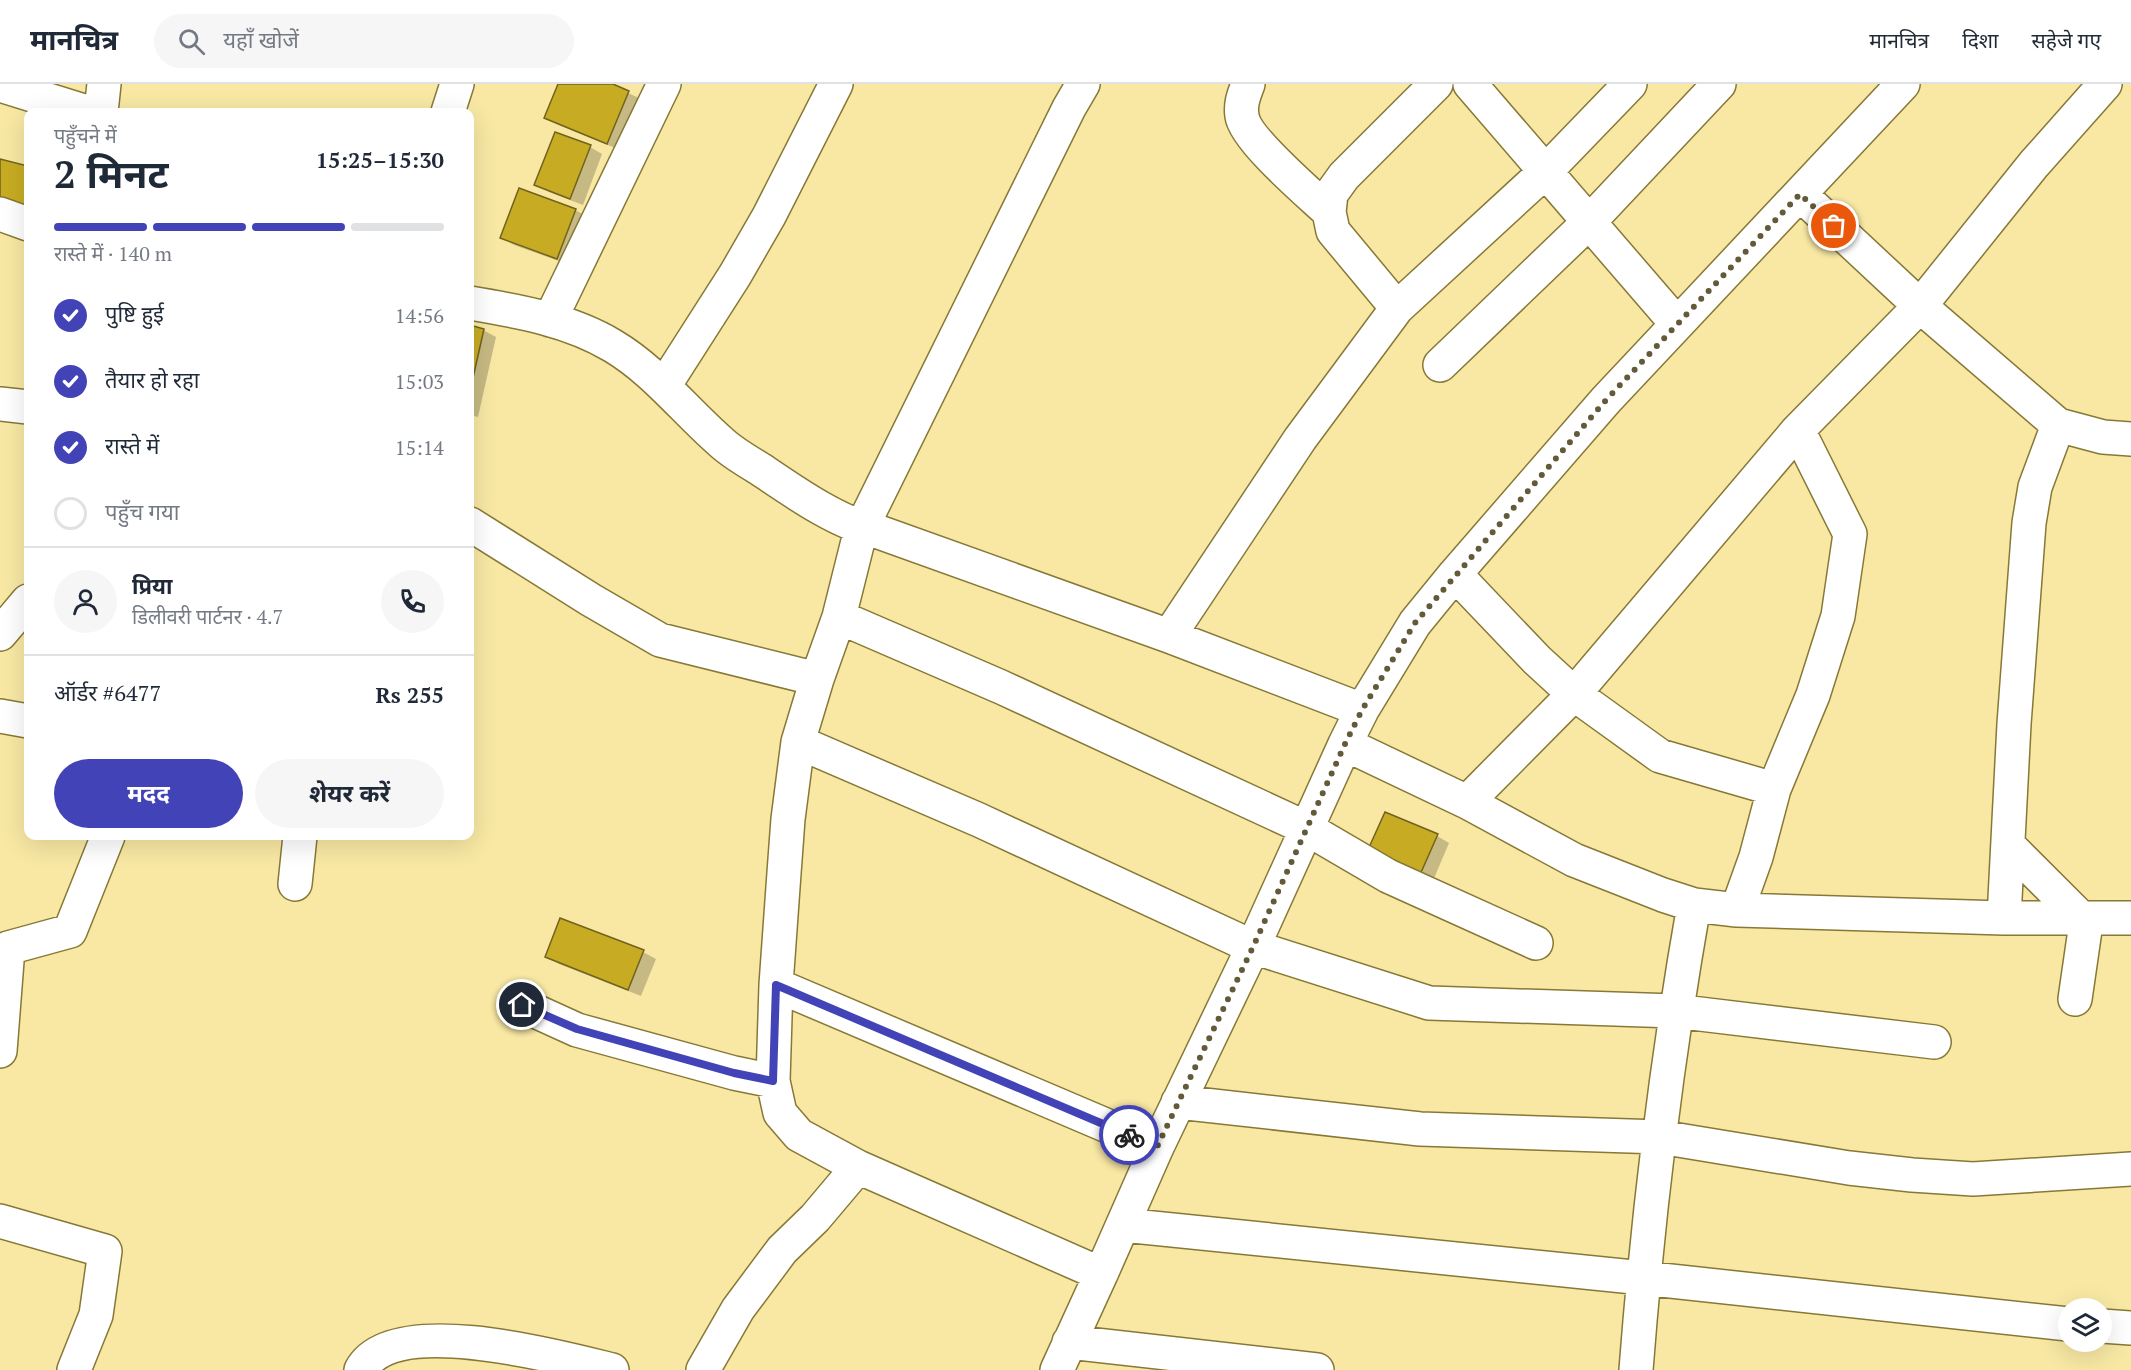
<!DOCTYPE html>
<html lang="hi">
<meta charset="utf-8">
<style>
body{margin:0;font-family:"PT Serif","Noto Sans Devanagari",serif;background:#f6f6f7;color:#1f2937;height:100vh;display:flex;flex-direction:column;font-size:22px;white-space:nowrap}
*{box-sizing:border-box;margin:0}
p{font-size:20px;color:#747a83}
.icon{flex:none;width:33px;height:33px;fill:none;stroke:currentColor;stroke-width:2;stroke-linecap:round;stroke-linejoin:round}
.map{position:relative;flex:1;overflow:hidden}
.panel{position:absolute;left:24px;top:24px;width:450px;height:732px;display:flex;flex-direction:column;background:#fff;border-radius:12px;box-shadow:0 6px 24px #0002}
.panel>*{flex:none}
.buttons{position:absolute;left:2058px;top:1214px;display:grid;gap:12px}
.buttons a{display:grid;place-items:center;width:54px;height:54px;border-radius:50%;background:#fff;box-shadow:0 6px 24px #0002;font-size:30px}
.pin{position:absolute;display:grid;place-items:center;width:51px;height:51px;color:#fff;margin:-26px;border:3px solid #fff;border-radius:50%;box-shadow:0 2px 6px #0007}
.courier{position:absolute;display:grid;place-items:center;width:60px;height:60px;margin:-30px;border:4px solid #4343b8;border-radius:50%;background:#fff;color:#222;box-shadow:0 2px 8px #0007}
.headline em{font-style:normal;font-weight:700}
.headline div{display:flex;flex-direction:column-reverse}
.headline{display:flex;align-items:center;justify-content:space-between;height:102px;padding:0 30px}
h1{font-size:39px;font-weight:700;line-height:45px}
.bar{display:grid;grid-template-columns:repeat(4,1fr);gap:9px 6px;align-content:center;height:72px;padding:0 30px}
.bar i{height:8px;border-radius:4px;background:#e0e1e3}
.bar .selected{background:#4343b8}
.bar p{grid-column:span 4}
.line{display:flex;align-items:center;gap:15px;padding:0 30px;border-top:2px solid #e0e1e3}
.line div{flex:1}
.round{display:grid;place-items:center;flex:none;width:63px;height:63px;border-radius:32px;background:#f6f6f7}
ol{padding:0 30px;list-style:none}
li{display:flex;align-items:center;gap:18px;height:66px}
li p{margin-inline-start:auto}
li .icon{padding:6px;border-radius:50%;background:#4343b8;color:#fff;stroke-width:4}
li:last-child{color:#747a83}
li i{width:33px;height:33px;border:3px solid #e0e1e3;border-radius:50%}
.cta{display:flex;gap:12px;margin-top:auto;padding:12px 30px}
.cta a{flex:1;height:69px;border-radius:36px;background:#4343b8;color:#fff;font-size:24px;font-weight:700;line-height:69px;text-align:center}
.cta a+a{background:#f6f6f7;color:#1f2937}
header{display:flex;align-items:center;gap:36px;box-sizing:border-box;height:84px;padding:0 30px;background:#fff;border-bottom:2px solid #e0e1e3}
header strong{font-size:28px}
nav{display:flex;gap:33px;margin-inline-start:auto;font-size:21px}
.search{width:420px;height:54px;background:#f6f6f7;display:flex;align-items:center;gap:15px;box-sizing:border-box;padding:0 21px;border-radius:33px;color:#747a83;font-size:22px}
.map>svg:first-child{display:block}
.shadow{fill:#0003}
.building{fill:#c7ac23;stroke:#71621e;stroke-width:1.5}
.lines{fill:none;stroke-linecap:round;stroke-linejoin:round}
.street-casing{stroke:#877836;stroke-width:36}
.street{stroke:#fff;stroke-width:33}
.done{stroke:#635a39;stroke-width:6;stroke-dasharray:0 10.8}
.route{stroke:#4343b8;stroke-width:8}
</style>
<header>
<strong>मानचित्र</strong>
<div class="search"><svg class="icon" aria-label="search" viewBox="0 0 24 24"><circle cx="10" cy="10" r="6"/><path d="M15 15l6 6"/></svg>यहाँ खोजें</div>
<nav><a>मानचित्र</a><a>दिशा</a><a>सहेजे गए</a></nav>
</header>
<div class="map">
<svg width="2131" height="1286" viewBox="0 0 2131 1286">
<rect width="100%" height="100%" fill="#f8e8a4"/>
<path class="shadow" d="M560 0H609L641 15 620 66 559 41 546 34Z
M590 63 602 70 583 121 549 108 536 100Z
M0 76 28 84V134Z
M575 126 588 133 570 181 514 161 502 154Z
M470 243 483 246 496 253 478 333 470 331Z
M1437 752 1449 759 1432 799 1381 777Z
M643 868 656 875 641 912 559 880 547 873Z"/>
<path class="building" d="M558 0H613L629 7 607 60 544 34Z
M555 48 591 61 570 115 534 101Z
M0 75 28 82V132L0 123Z
M519 104 576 125 557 175 500 154Z
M470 241 484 245 470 307Z
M1385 728 1438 750 1419 793 1366 770Z
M560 834 644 866 628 906 545 873Z"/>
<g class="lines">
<defs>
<path id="street" d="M1083 0 1069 24 861 445 839 533 817 595 798 658 788 735 784 789 776 901 773 997 780 1029 799 1051 858 1083 1101 1190 1157 1063 1253 863 1345 660 1362 626 1415 539 1455 490 1606 316 1903 0
M1248 0C1244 11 1240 20 1242 32 1245 55 1310 110 1329 128
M1470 0 1677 240
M0 1 87 28
M101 28 104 0
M448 28 457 0
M1800 110 1920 222 2058 341 2103 353 2131 355
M0 130 28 140
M470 219C518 227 570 236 613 262 655 287 685 327 722 359 733 369 747 377 760 385 791 406 839 440 876 447L1169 552 1362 626
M1397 224 1333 147 1329 128 1331 110 1344 92 1436 0
M550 236 664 0
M1440 281 1590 137 1719 0
M664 302 735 191 769 132 836 0
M0 320 28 323
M470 440 591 516 660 556 817 595
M1455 490 1537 576 1574 610 1660 672 1774 705
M839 533 1001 603 1306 744 1388 792 1536 859
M0 550 28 517
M1169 552 1300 355 1397 224 1547 86 1630 0
M0 632 28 637
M798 658 979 736 1253 863 1429 919 1675 927 1934 958
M1345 660 1467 718 1574 776 1663 811 1694 821 1737 826 2004 834H2131
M1467 718 1574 610 1798 346 1920 222 2034 80 2105 0
M2008 761 2086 839 2075 915
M295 800 300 752
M1737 826 1756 773 1774 705 1813 611 1838 532 1850 450 1798 346
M2004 834 2014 640 2029 439 2035 403 2058 341
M776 901 1157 1063
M522 921 577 946 734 989 773 997
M0 967 8 864 70 847 108 752
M1178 1018 1420 1045 1660 1053 1849 1084 1912 1091 1973 1095 2131 1085
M0 1137 105 1167 96 1231 74 1286
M1123 1141 1643 1194 2068 1240
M2102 1242 2131 1244
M1069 1258 1317 1286
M361 1286C392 1228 560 1273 612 1286
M703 1286 738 1225 782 1166 815 1134 858 1083
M1057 1286 1101 1190
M1636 1286C1648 1130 1667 974 1694 821"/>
</defs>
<use href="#street" class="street-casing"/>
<use href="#street" class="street"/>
</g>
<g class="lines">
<path class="done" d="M1129 1051 1157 1063 1253 863 1345 660 1362 626 1415 539 1606 316 1800 110 1834 142"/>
<path class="route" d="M522 921 577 945 734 989 773 997 776 901 1129 1051"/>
</g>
</svg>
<div class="buttons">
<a><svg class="icon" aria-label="layers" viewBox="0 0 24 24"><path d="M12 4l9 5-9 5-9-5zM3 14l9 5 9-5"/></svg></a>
</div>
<div class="pin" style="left:1834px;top:142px;background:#ea580c"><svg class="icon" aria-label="bag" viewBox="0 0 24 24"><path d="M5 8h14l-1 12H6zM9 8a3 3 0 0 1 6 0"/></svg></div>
<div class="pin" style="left:522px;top:921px;background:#1f2937"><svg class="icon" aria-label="home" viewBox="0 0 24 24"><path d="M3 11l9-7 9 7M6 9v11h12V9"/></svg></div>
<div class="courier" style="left:1129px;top:1051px"><svg class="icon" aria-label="bike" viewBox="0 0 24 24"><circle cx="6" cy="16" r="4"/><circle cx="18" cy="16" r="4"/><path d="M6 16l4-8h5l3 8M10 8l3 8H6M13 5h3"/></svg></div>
<section class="panel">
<div class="headline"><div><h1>2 मिनट</h1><p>पहुँचने में</p></div><em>15:25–15:30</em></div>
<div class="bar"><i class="selected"></i><i class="selected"></i><i class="selected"></i><i></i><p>रास्ते में · 140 m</p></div>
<ol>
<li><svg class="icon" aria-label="check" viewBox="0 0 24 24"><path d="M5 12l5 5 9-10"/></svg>पुष्टि हुई<p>14:56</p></li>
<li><svg class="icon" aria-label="check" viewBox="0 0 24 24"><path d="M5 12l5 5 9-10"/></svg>तैयार हो रहा<p>15:03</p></li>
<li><svg class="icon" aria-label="check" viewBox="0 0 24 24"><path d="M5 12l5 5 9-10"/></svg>रास्ते में<p>15:14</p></li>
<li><i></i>पहुँच गया</li>
</ol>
<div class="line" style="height:108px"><a class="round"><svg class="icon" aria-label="person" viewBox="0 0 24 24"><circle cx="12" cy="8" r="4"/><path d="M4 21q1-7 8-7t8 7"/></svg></a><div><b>प्रिया</b><p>डिलीवरी पार्टनर · 4.7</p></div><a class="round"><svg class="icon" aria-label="phone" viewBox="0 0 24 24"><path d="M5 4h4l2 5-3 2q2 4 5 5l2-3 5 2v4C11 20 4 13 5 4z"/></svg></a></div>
<div class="line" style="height:78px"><div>ऑर्डर #6477</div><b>Rs 255</b></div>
<div class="cta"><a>मदद</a><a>शेयर करें</a></div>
</section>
</div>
